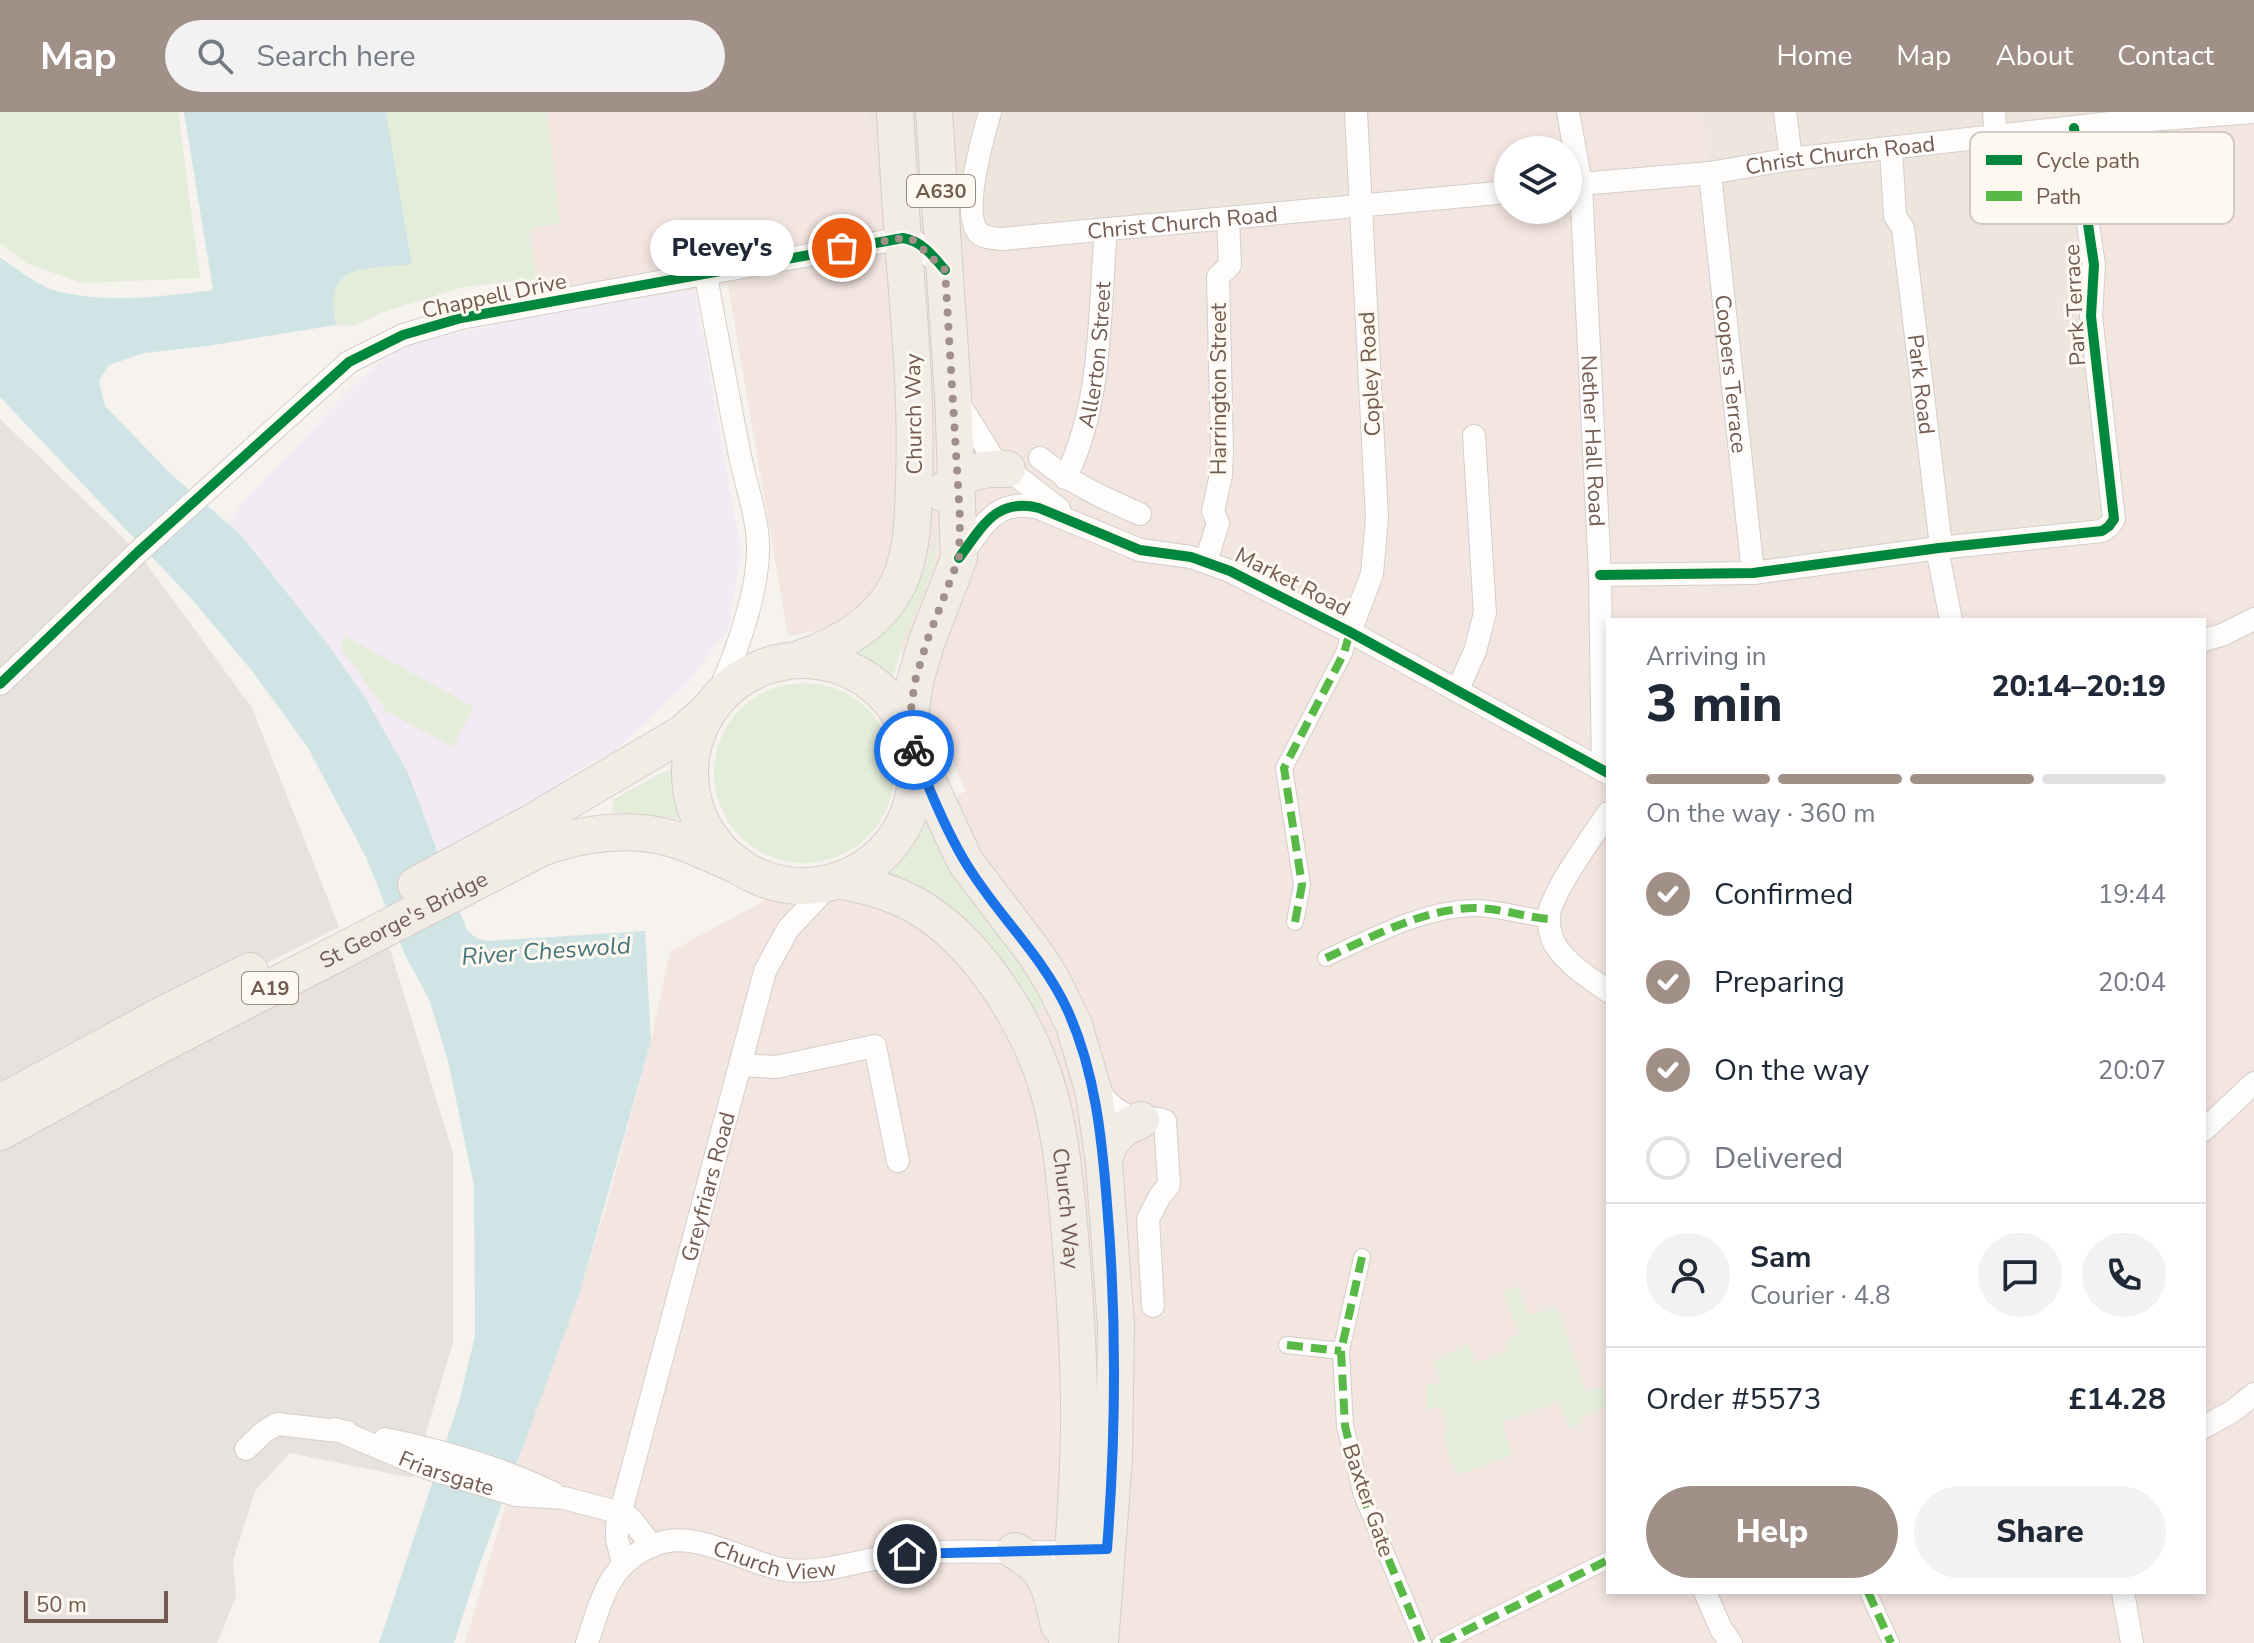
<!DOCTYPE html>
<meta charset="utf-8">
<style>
body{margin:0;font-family:"Nunito Sans",sans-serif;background:#f2f2f3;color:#1f2937;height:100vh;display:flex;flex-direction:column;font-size:30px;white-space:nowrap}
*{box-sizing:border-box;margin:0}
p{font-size:26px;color:#747a83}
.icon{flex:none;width:44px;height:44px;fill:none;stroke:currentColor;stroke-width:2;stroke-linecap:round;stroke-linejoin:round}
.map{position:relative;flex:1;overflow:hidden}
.drawer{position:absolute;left:1606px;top:506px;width:600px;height:976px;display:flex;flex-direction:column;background:#fff;border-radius:0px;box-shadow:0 4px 12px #0003}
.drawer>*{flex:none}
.controls{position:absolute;left:1494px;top:24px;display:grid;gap:16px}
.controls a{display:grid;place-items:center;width:88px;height:88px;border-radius:50%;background:#fff;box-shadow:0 4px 12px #0003;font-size:40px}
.scale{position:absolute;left:24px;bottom:20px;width:144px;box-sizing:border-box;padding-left:8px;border:4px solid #735b4f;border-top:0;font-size:22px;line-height:28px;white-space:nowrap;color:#735b4f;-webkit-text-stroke:6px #fdf8f0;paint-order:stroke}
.pin{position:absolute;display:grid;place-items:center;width:68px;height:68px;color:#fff;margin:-34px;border:4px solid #fff;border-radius:50%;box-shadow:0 2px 8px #0007}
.courier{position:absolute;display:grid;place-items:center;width:80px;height:80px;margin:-40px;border:6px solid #1a73e8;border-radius:50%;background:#fff;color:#222;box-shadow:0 2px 10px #0007}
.bubble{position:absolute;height:56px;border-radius:28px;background:#fff;box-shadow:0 4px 12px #0003;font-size:26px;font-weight:800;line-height:56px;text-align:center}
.summary em{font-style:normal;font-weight:800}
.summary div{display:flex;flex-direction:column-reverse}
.summary{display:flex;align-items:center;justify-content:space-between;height:136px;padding:0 40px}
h1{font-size:52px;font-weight:800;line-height:60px}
.bar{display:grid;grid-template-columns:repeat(4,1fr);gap:12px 8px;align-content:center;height:96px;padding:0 40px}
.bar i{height:10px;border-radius:6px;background:#e0e1e3}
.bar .selected{background:#a19087}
.bar p{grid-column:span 4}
.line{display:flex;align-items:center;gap:20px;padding:0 40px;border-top:2px solid #e0e1e3}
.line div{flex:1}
.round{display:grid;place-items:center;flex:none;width:84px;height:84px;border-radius:42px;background:#f2f2f3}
ol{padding:0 40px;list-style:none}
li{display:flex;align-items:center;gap:24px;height:88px}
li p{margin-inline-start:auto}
li .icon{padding:8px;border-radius:50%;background:#a19087;color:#fff;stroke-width:4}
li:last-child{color:#747a83}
li i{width:44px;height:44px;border:4px solid #e0e1e3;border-radius:50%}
.button{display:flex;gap:16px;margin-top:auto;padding:16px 40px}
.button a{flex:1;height:92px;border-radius:48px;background:#a19087;color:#fff;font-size:32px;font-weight:800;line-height:92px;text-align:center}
.button a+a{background:#f2f2f3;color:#1f2937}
header{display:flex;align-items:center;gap:48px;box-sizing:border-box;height:112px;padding:0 40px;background:#a19087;color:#fff}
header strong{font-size:38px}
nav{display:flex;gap:44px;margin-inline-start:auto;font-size:28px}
.search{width:560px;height:72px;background:#f2f2f3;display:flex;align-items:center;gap:20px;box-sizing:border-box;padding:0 28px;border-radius:44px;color:#747a83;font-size:30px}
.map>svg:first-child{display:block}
.residential{fill:#eee5dc}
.commercial{fill:#f3e5e0;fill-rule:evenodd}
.industrial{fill:#e8e2de}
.education{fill:#f3ebf3}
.green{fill:#e4ecda}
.water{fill:#d0e4e6}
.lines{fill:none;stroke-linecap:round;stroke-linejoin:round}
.pedestrian-casing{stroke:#d4cec9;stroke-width:18}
.minor-casing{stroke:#d4cec9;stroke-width:24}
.trunk-casing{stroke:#d5cdc8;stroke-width:38}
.pedestrian{stroke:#fefdfc;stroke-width:16}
.minor{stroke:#fefdfc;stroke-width:22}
.trunk{stroke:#f1ece6;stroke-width:36}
.quiet{stroke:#58b947;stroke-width:8;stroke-dasharray:16 8;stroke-linecap:butt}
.cycleway-casing{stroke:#fdf8f0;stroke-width:15}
.cycleway{stroke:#00873e;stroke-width:10}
.done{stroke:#a19087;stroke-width:8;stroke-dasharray:0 14.4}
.route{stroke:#1a73e8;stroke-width:10}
.labels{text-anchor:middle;stroke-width:6;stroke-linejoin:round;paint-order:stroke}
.shield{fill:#fdf8f0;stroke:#9c8a7f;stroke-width:2}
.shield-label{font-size:20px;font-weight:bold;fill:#735b4f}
.street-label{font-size:22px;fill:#735b4f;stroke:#fdf8f0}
.water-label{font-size:24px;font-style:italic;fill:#48757c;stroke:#fdf8f0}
.key{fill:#fdf8f0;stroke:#d4c9c0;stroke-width:2}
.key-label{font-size:22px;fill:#735b4f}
</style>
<header>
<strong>Map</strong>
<div class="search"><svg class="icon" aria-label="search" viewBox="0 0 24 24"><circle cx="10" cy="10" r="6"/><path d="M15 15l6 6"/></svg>Search here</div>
<nav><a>Home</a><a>Map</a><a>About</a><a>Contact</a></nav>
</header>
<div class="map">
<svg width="2254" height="1531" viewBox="0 0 2254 1531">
<rect width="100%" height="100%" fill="#f6f2ee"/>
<path class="residential" d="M868 0H1356L1359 95 903 137 728 173 886 126Z
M1702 0H2108L2109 414 1753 461Z"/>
<path class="commercial" d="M547 0H868L886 126 741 170 903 137 1359 96 1356 0H1702L1753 461 2109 414 2093 179 2110 11 2109 0H2254V1531H465L524 1330 580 1180 610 1081 651 929 670 840 966 679 885 506 788 524 728 173 541 202 529 116 560 111ZM1508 38H1568V98H1508ZM1608 508H2204V1480H1608Z"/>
<path class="industrial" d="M0 307 138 440 252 596 339 815 162 903 0 991Z
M385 821 453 1041V1231L412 1366 290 1341 255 1379 233 1449 236 1485 217 1531H0V1018Z"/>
<path class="education" d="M695 178 741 439 729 517 686 573 615 639 576 659 535 695 438 744 408 661 366 587 329 534 240 422 228 411 240 394 349 278 379 251 405 233 541 202Z"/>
<path class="green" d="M0 0H178L200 166 83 171 28 152 0 131Z
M386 0H547L560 112 530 116 536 167 463 175 383 200 354 214 336 213C323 149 365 158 412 151Z
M942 403 933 455 902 533 891 573 856 550 852 547V544C914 500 922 473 942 403Z
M345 524 474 595 453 635 387 600 340 535Z
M714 661a90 90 0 1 1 180 0a90 90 0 1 1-180 0Z
M679 652 680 686 685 707 613 700 612 694 615 686Z
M923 707 940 739 1050 889 1035 900C992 832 963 791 886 761L902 744Z
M1518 1174 1529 1203 1557 1194 1586 1279 1603 1274 1607 1295 1579 1305 1583 1311 1569 1317 1559 1289 1502 1310 1512 1343 1464 1361H1455L1443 1321 1448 1319 1441 1295 1427 1298V1272H1441L1433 1249 1469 1233 1476 1251 1508 1239 1505 1229 1520 1223 1503 1181Z"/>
<path class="water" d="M184 0H386L412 152C365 158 323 149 336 213L207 234 144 241 109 253 99 269 105 294 172 363 240 422 329 534 366 587 408 661 467 818 476 826 488 829 645 819 651 929 580 1180 478 1457 454 1531H379L459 1290 475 1224 474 1074 448 949 429 887 405 843 366 745 308 636 253 560 188 483 0 285V146C16 155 35 172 53 178 104 192 161 185 213 178Z"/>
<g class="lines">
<defs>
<path id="pedestrian" d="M1295 810 1302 773 1284 656 1344 541 1350 520
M1326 846C1372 825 1422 797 1474 796 1500 796 1524 805 1549 807
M1362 1145 1341 1239 1345 1314 1362 1383 1423 1531
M1287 1233 1341 1239
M1868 1480 1891 1531
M1441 1531 1608 1448"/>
<g id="minor">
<path id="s1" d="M990 0C983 25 962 96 977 119 982 126 993 126 1001 127L1508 80"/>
<path id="s2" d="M1568 0 1581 72 1600 463 1603 659"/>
<path d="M1785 0 1791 47"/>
<path d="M1994 0 1996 25"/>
<path id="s3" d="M1891 38 1895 104 1903 116 1940 426 1939 447 1951 508"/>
<path id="s4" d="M1710 61 1753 461"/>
<path id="s5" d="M1568 73 1710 61 1791 47 2110 11 2254 0"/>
<path d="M706 164C717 224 728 284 740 344 746 375 759 407 758 440 757 486 733 550 714 591"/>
<path d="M958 290 993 346 1059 397"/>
<path d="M1040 346C1071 371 1103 386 1140 402"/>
<path id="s6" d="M1065 366C1103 294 1099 197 1106 117"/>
<path d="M960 446C982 415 996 385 1039 396L1140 438 1191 445 1230 459 1350 520 1608 661"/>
<path d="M1206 449 1218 411 1213 399 1221 363 1222 338 1218 165 1230 153 1228 107"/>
<path d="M1600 463 1753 461 1939 436 2102 419 2109 414 2114 407 2091 204 2094 153 2074 16"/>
<path d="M1350 520 1372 462 1377 406 1356 0"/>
<path d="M2204 528 2222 523 2254 507"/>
<path d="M0 572 138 440 349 250 403 223 461 206 903 126 913 128 945 157"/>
<path d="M1457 579 1475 539 1485 501 1474 324"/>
<path d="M1608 701C1592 725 1557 773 1550 798 1547 809 1550 825 1556 834 1568 853 1591 867 1608 879"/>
<path d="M740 953 776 955 875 934 898 1049"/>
<path d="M1096 975C1106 990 1120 1004 1139 1007 1148 1009 1155 1004 1165 1009L1169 1073 1160 1084 1148 1107 1153 1194"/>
<path d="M2204 1018 2254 971"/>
<path d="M2204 1315 2233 1299 2254 1282"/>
<path id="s7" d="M335 1317 427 1356 516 1383 564 1386 621 1401 631 1407 652 1434"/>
<path d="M385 1327C443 1339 500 1355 553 1381"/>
<path d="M246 1337 265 1319 277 1312 347 1320"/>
<path id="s8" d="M623 1452 617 1427V1414L765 859 788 817 833 769"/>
<path d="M1705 1480 1721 1517 1731 1531"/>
<path d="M2123 1480 2132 1531"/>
<path id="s9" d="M587 1531C602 1487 608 1450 657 1432 696 1417 747 1452 786 1458 826 1463 866 1445 906 1442 965 1436 1024 1443 1082 1439"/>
</g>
<g id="trunk">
<path d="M942 381C959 362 981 355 1007 357"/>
<path d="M799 547C838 534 879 511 898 472 913 441 913 404 914 371 917 293 910 217 904 140 900 93 898 47 895 0"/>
<circle cx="803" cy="661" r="113"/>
<path d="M908 619 915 569 927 529 959 446 953 283 934 0"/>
<path d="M914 639 965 749 1037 844 1053 870 1074 913 1094 981 1104 1051 1116 1213 1114 1346 1100 1531"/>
<path id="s10" d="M838 768C868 774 897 781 923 798 974 830 1017 895 1039 951 1059 1001 1064 1059 1069 1112 1075 1181 1080 1249 1079 1318 1078 1389 1071 1460 1067 1531"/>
<path d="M416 773 531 711 683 621 709 598"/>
<path d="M0 991 162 903 250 859"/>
<path id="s11" d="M0 1020 152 937 541 736C581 721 628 715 670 726 693 732 716 745 739 754"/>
<path d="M1104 1051C1107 1028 1120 1016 1141 1008"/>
<path d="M1015 1439C1050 1458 1051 1479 1059 1514"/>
</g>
</defs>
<use href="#pedestrian" class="pedestrian-casing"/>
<use href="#minor" class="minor-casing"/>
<use href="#trunk" class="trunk-casing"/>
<use href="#pedestrian" class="pedestrian"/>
<use href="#minor" class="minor"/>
<use href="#trunk" class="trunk"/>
<path class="quiet" d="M1295 810 1302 773 1284 656 1344 541 1350 520
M1326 846C1372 825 1422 797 1474 796 1500 796 1524 805 1549 807
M1362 1145 1341 1239 1345 1314 1362 1383 1423 1531
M1287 1233 1341 1239
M1868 1480 1891 1531
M1441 1531 1608 1448"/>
<defs>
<path id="cycleway" d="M959 446C982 415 996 385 1039 396L1140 438 1191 445 1230 459 1350 520 1608 661
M1600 463 1753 461 1939 436 2102 419 2109 414 2114 407 2091 204 2094 153 2074 16
M0 572 138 440 349 250 403 223 461 206 903 126C922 129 933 144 945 158"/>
</defs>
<use href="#cycleway" class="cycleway-casing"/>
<use href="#cycleway" class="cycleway"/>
</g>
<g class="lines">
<path class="done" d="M842 136 903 126 913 128 945 158 960 407 959 446 927 529 915 569 908 619 914 638"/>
<path class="route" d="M907 1442 1107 1437C1116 1321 1117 1208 1107 1092 1102 1026 1095 958 1067 897 1041 841 995 801 964 748 944 714 928 675 914 638"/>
</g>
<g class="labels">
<g class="shield">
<rect x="907" y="63" width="68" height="32" rx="6"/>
<rect x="242" y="860" width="56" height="32" rx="6"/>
</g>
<g class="shield-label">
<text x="941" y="86">A630</text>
<text x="270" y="883">A19</text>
</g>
<g class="street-label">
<text dy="8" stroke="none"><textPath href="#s5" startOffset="274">Christ Church Road</textPath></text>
<text dy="8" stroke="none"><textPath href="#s1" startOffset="330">Christ Church Road</textPath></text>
<text transform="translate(494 183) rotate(-12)" y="8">Chappell Drive</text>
<text transform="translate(2074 193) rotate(-93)" y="8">Park Terrace</text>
<text dy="8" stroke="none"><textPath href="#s6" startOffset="128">Allerton Street</textPath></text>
<text dy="8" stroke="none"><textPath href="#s4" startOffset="202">Coopers Terrace</textPath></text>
<text transform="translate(1369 262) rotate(-93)" y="8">Copley Road</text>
<text dy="8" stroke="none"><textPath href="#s3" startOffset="238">Park Road</textPath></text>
<text transform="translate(1218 277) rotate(-90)" y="8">Harrington Street</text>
<text transform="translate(913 302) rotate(-91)" y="8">Church Way</text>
<text dy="8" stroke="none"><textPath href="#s2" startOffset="330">Nether Hall Road</textPath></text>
<text transform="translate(1293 469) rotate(27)" y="8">Market Road</text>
<text dy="8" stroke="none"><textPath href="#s11" startOffset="456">St George's Bridge</textPath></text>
<text dy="8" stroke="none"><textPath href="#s8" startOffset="390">Greyfriars Road</textPath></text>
<text dy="8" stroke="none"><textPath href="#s10" startOffset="434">Church Way</textPath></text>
<text dy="8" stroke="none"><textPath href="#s7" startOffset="120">Friarsgate</textPath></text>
<text transform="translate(1369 1388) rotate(71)" y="8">Baxter Gate</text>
<text dy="8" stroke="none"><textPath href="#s9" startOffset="248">Church View</textPath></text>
</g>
<g class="water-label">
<text transform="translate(546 839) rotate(-4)" y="8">River Cheswold</text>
</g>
</g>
<rect x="1970" y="20" width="264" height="92" rx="12" class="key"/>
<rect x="1986" y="43" width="36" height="10" fill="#00873e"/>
<rect x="1986" y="79" width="36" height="10" fill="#58b947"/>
<g class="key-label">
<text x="2036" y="56">Cycle path</text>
<text x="2036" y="92">Path</text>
</g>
</svg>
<div class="controls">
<a><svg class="icon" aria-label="layers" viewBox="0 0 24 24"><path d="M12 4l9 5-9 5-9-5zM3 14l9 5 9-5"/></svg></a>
</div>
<div class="scale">50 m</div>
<div class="pin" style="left:842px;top:136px;background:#ea580c"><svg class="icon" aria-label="bag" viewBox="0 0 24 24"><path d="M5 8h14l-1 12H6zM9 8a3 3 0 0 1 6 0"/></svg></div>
<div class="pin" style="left:907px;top:1442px;background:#1f2937"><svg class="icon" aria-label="home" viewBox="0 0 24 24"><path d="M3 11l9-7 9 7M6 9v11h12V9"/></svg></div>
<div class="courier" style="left:914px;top:638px"><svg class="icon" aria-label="bike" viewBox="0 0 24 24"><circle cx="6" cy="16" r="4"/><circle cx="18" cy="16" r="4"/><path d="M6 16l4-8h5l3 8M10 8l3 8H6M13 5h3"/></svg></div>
<div class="bubble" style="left:650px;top:108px;width:144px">Plevey's</div>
<section class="drawer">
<div class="summary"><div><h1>3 min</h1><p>Arriving in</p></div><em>20:14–20:19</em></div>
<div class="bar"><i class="selected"></i><i class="selected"></i><i class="selected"></i><i></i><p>On the way · 360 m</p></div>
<ol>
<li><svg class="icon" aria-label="check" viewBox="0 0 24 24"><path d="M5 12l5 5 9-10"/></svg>Confirmed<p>19:44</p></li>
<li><svg class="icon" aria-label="check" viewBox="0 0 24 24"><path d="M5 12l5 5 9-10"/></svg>Preparing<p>20:04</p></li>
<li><svg class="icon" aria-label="check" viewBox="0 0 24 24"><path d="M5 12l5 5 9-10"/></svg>On the way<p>20:07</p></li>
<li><i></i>Delivered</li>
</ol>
<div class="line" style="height:144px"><a class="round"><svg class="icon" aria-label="person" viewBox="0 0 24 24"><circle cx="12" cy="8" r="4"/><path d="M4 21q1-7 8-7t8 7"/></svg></a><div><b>Sam</b><p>Courier · 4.8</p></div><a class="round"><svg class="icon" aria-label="chat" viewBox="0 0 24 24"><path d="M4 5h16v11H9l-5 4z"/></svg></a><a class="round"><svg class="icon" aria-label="phone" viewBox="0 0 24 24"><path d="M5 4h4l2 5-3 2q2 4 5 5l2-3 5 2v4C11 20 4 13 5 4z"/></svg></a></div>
<div class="line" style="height:104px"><div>Order #5573</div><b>£14.28</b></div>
<div class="button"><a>Help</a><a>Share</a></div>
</section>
</div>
